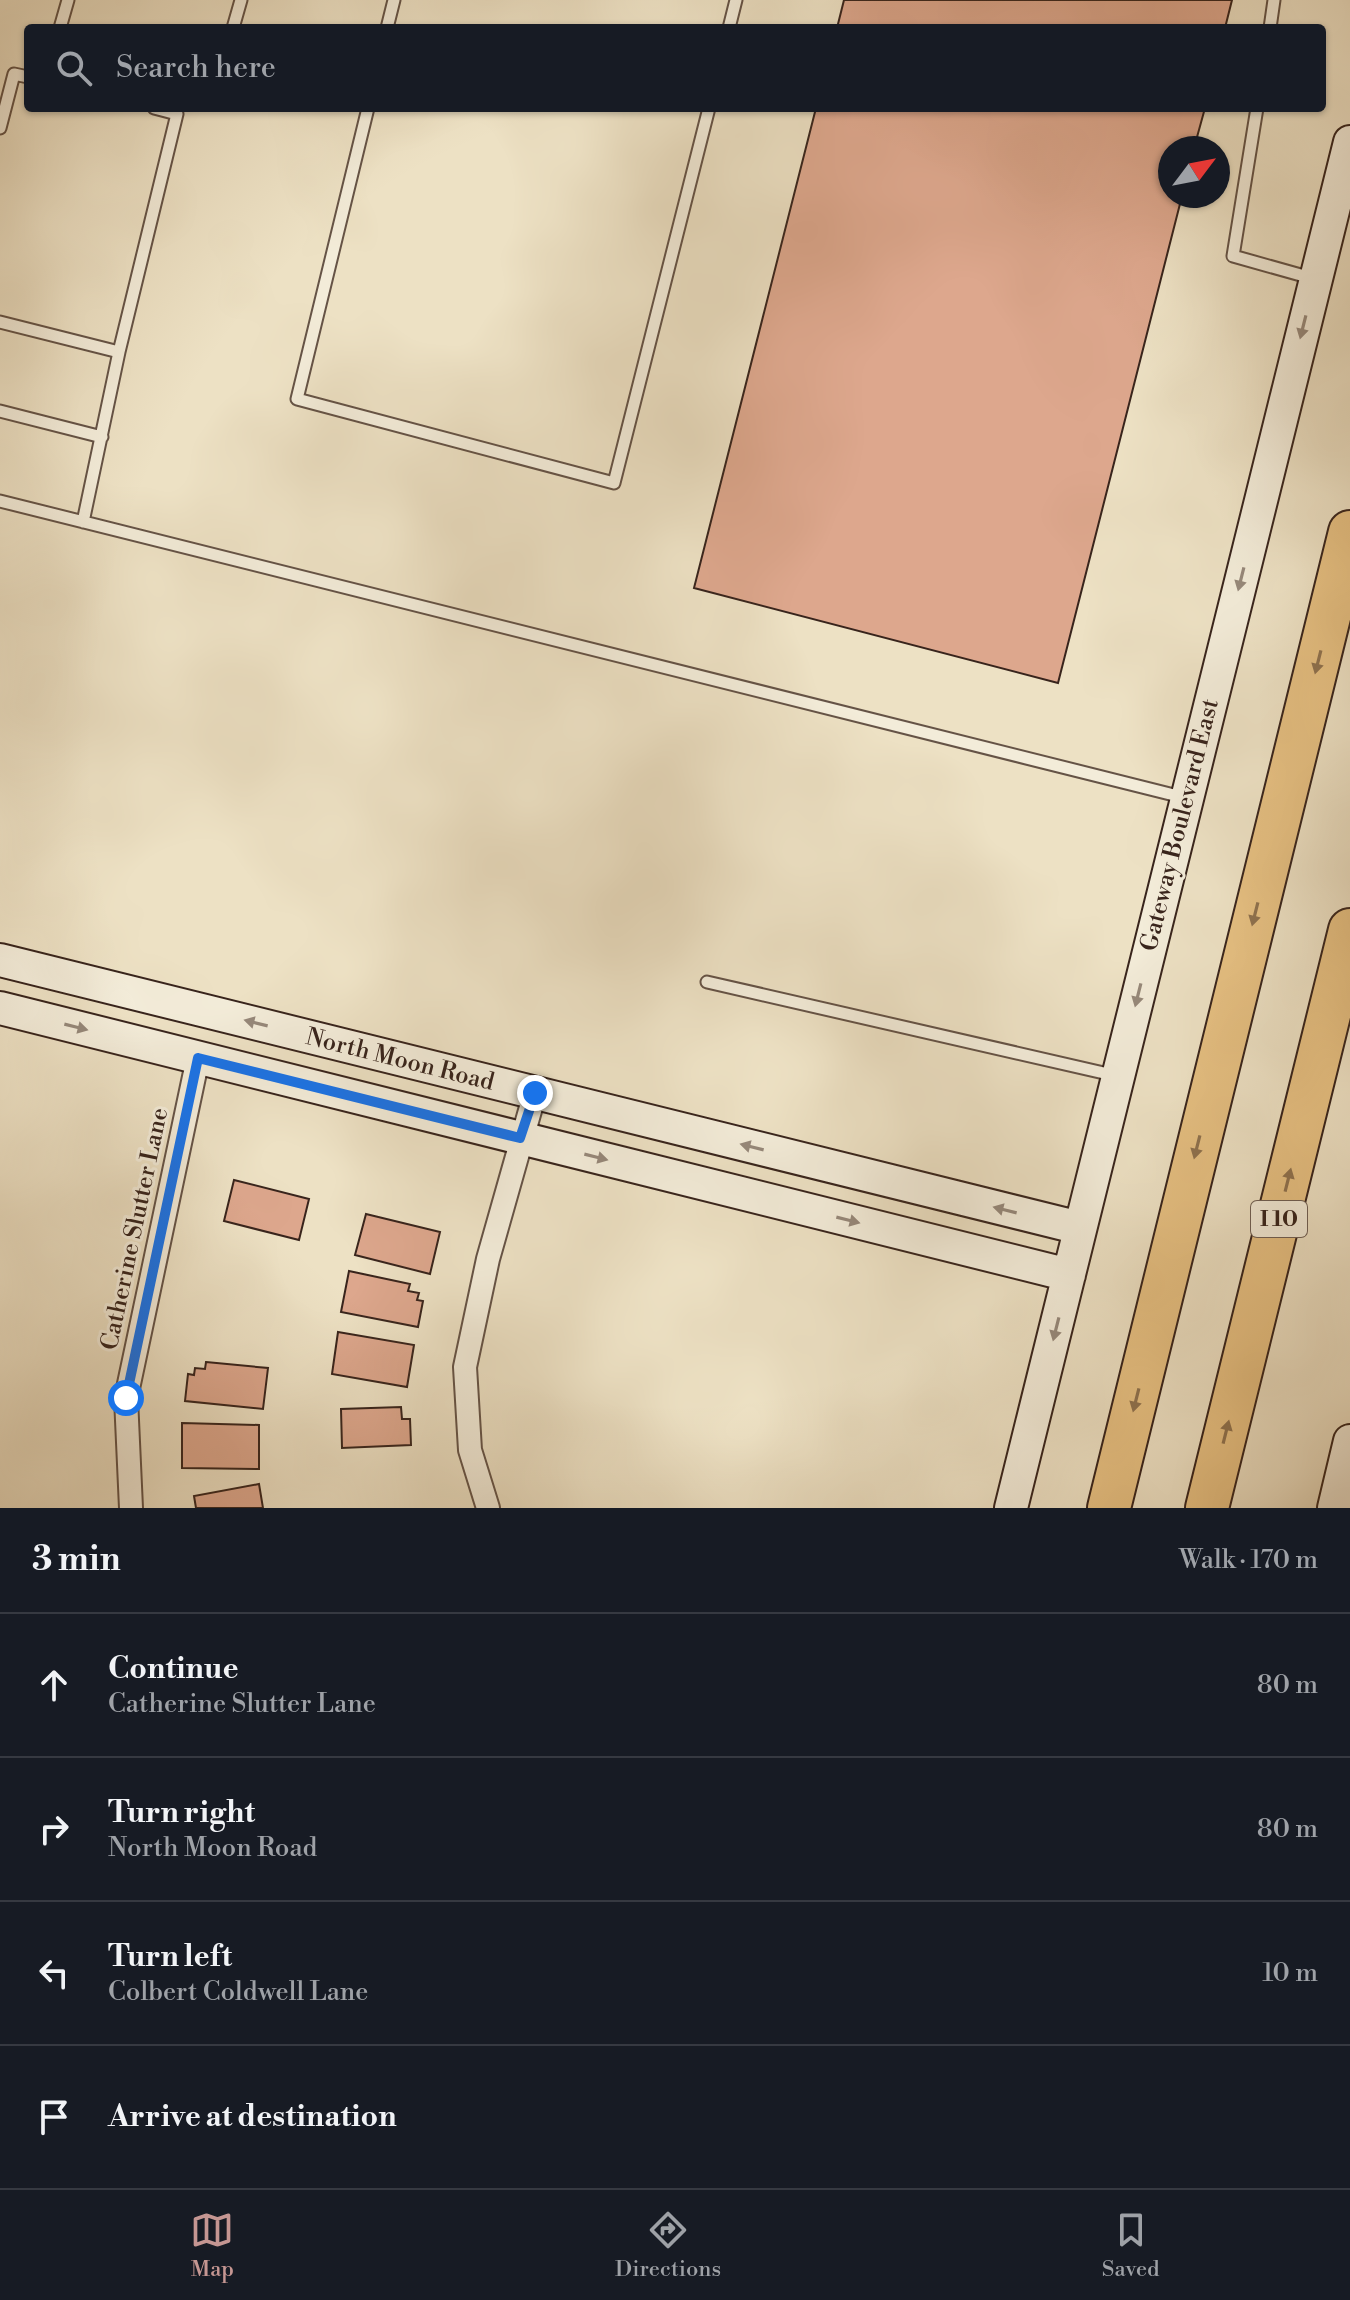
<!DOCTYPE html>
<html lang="en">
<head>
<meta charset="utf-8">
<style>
  body { margin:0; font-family:"Libre Bodoni",serif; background:#20242c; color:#f1f3f6 }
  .compass { position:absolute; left:1158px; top:136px; width:72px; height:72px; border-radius:50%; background:#171b24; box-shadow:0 2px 6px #0004; rotate:58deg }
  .stop { position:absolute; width:24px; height:24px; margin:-18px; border:6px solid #1a73e8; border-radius:50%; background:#fff }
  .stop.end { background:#1a73e8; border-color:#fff; box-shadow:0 2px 8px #0008 }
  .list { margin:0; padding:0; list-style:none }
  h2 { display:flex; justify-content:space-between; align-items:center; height:104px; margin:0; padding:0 32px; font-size:34px }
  h2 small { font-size:26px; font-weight:400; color:#9ea1a6 }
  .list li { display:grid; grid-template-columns:52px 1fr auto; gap:24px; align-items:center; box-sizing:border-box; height:144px; padding:0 32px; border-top:2px solid #363941 }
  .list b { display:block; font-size:30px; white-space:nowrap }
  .list p { margin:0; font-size:26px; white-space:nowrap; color:#9ea1a6 }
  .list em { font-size:26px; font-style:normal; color:#9ea1a6 }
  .icon { flex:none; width:44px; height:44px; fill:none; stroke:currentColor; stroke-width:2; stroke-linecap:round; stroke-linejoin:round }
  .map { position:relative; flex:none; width:1350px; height:1508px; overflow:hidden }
  .search { position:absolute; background:#171b24; box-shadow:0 2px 6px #0004; left:24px; right:24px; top:24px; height:88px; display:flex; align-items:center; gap:20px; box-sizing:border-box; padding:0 28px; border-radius:8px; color:#9ea1a6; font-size:30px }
  .sheet { height:680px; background:#171b24 }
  nav { display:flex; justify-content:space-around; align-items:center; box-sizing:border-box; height:112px; border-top:2px solid #363941; background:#171b24; font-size:22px; color:#9ea1a6 }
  nav a { display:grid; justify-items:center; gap:4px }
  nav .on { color:#c59692 }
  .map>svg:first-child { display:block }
</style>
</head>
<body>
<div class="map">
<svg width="1350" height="1508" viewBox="0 0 1350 1508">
  <rect width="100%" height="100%" fill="#ede1c4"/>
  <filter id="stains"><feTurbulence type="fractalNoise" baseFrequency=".0025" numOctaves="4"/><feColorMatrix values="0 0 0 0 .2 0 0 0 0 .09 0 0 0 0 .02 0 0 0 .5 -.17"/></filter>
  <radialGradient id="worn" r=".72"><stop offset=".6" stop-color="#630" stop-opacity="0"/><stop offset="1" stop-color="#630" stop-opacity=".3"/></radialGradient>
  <!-- building -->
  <path fill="#dda78d" stroke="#38241c" stroke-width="2" d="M844,0h388l-7,28h-388z
    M816,108h389l-11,40h-24v48h12l-124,487 -364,-95z
    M234,1180l75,19 -10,41 -75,-19z
    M366,1214l74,18 -10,42 -75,-19z
    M349,1271l61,13 -2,7 11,2 -2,7 6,1 -5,26 -77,-15z
    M338,1332l76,13 -7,42 -75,-13z
    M206,1362l62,6 -5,41 -78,-8 3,-27 6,1 1,-7 10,1z
    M401,1407l1,12h8l1,26 -69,3 -1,-39z
    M182,1423l77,2v44l-77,-1z
    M259,1484l4,24h-67l-2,-12z"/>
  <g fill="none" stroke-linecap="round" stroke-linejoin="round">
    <!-- lane casing -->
    <g stroke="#655346" stroke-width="15">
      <path id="lane" d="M60,28l8,-28
        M233,28l8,-28
        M387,28l7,-28
        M729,28l7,-28
        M1270,28l4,-28
        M368,108l-71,291 317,84 95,-375
        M1257,108l-24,148 82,23
        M0,128l14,-54 14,3
        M0,322l119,30
        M0,411l102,26
        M0,501l1186,297
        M83,522l36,-170 58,-238 -23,-6
        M707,982l410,94"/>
    </g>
    <!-- street casing -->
    <g stroke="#655346" stroke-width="26">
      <path id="street" d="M131,1508l-5,-110 72,-340
        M488,1508l-18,-58 -5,-83 23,-108 47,-166"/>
    </g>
    <!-- secondary casing -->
    <g stroke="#38241c" stroke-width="36">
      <path id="secondary" d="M0,960l1080,268
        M0,1008l1069,267
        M1011,1508l339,-1366
        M1334,1508l16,-67"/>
    </g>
    <!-- highway casing -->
    <g stroke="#38241c" stroke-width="46">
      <path id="highway" d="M1109,1508l241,-976
        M1207,1508l143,-578"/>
    </g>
    <!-- lane -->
    <use href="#lane" stroke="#f3ecd9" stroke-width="11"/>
    <!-- street -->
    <use href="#street" stroke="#f3ecd9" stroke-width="22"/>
    <!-- secondary -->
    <use href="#secondary" stroke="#f3ecd9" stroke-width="32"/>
    <!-- highway -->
    <use href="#highway" stroke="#e6c082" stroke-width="42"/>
  </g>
  <!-- one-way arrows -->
  <defs><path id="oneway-solid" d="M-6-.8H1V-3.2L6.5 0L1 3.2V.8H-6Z" transform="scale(2)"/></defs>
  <g fill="#96887a">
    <use href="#oneway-solid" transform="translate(1303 327) rotate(104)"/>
    <use href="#oneway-solid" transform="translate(1241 579) rotate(104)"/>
    <use href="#oneway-solid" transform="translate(1138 995) rotate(104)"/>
    <use href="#oneway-solid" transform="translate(256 1023) rotate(-166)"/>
    <use href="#oneway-solid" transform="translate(76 1027) rotate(14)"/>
    <use href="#oneway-solid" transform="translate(752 1147) rotate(-166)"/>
    <use href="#oneway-solid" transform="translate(596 1157) rotate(14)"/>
    <use href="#oneway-solid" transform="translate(1005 1210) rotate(-166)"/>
    <use href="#oneway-solid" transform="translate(848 1220) rotate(14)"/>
    <use href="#oneway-solid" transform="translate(1056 1329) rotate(104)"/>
  </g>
  <g fill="#8f724f">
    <use href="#oneway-solid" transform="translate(1318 662) rotate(104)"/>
    <use href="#oneway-solid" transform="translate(1255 914) rotate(104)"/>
    <use href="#oneway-solid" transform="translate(1197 1147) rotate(104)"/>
    <use href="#oneway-solid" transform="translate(1288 1180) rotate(-76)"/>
    <use href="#oneway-solid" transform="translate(1136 1400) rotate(104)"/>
    <use href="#oneway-solid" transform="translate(1226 1432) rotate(-76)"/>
  </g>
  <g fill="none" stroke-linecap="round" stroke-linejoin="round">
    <!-- route -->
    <path stroke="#1a73e8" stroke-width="10" d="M126,1398l72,-340 322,80 15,-45"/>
  </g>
  <g text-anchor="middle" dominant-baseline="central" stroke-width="6" stroke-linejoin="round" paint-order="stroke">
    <!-- shield labels -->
    <rect fill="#f3ecd9" stroke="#706055" stroke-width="2" x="1251" y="1201" width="56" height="36" rx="6"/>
    <g font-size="22" font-weight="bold" fill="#38241c">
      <text x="1279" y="1219">I 10</text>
    </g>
    <!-- street labels -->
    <g font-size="24" fill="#38241c" stroke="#f3ecd9">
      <text transform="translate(1180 825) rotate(-76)">Gateway Boulevard East</text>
      <text transform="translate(400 1060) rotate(14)">North Moon Road</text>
      <text transform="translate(135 1229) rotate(-78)">Catherine Slutter Lane</text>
    </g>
  </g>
  <rect width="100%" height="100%" filter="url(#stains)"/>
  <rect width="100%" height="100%" fill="url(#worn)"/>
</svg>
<svg class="compass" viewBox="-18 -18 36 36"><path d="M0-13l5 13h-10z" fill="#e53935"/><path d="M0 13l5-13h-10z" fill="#9ea1a6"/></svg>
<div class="stop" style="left:126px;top:1398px"></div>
<div class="stop end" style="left:535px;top:1093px"></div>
<div class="search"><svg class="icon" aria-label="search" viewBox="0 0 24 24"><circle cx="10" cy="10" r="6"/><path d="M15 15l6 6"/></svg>Search here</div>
</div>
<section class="sheet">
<h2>3 min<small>Walk · 170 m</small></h2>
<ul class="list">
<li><svg class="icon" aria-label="ahead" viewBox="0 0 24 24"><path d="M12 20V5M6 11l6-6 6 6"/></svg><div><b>Continue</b><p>Catherine Slutter Lane</p></div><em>80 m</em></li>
<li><svg class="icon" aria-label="right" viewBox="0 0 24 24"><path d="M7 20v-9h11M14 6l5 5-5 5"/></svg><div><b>Turn right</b><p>North Moon Road</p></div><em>80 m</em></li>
<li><svg class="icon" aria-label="left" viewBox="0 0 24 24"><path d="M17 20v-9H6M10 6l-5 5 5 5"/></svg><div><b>Turn left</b><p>Colbert Coldwell Lane</p></div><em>10 m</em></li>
<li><svg class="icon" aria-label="arrive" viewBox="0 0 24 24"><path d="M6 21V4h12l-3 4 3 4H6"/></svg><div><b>Arrive at destination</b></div></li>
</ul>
</section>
<nav>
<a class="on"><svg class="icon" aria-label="map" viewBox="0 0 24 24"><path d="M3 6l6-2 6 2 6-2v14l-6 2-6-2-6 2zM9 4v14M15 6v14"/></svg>Map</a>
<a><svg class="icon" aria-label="directions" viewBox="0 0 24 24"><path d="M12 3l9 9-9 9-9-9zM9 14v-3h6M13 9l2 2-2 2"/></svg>Directions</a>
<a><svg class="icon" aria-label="saved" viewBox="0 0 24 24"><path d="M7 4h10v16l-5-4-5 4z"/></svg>Saved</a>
</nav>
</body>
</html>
